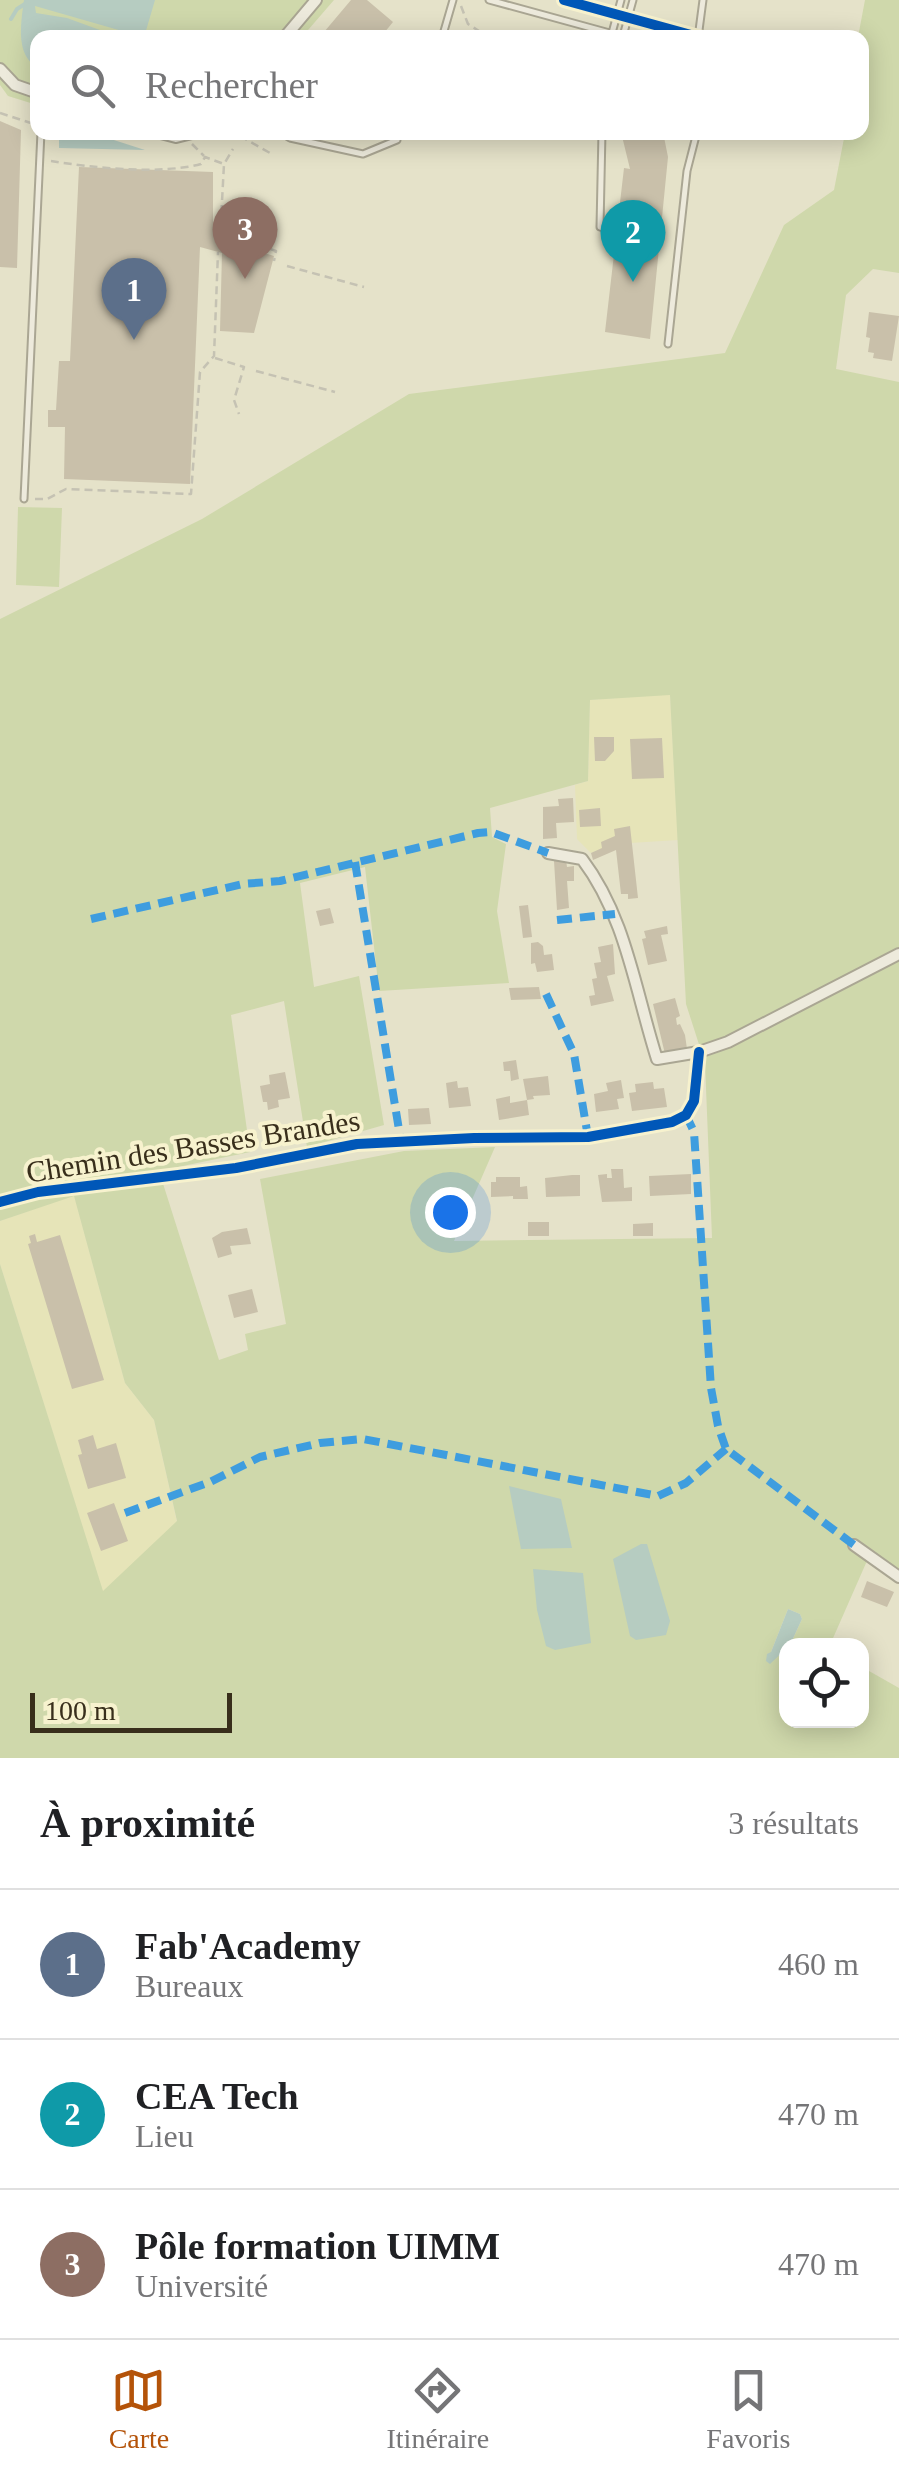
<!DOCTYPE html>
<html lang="fr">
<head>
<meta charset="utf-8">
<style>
  body { margin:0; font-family:"Times New Roman",serif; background:#f2f2f2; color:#202124 }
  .controls { position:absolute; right:30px; bottom:30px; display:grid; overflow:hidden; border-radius:20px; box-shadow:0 5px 25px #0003 }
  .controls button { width:90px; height:90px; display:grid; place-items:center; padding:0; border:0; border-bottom:2px solid #e0e0e0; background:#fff; color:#202124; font:50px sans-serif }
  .scale { position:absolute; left:30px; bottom:25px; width:202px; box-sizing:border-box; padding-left:10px; border:5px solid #382e1b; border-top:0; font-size:28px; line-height:35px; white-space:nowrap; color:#382e1b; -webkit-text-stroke:8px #f7f2ce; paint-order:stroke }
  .you { position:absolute; left:450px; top:1212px; width:35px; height:35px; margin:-25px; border:8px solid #fff; border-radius:50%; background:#1a73e8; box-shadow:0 0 0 15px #1a73e833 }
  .badge { display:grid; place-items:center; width:65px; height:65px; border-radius:50%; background:#b45309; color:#fff; font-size:32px; font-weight:700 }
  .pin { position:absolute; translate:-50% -82px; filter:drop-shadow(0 2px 5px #0008) }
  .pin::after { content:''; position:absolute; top:52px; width:35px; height:30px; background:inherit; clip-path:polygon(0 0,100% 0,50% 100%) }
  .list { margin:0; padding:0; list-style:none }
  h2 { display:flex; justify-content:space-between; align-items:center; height:130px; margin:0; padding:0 40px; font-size:42px }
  h2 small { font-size:32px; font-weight:400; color:#757577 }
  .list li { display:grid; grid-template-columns:65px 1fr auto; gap:30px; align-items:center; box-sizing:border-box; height:150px; padding:0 40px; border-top:2px solid #e0e0e0 }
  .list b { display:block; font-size:38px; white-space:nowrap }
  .list p { margin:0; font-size:32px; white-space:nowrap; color:#757577 }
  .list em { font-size:32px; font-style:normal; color:#757577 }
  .icon { flex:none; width:55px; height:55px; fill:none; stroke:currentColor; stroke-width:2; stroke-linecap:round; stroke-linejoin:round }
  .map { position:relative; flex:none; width:899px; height:1758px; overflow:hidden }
  .search { position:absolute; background:#fff; box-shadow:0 5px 25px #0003; left:30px; right:30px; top:30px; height:110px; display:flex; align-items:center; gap:25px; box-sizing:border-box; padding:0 35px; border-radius:20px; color:#757577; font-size:38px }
  .sheet { height:580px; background:#fff }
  nav { display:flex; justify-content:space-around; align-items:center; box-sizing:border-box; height:140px; border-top:2px solid #e0e0e0; background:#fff; font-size:28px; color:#757577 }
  nav a { display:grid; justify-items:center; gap:5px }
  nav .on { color:#b45309 }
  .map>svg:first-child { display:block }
</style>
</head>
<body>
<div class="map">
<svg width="899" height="1758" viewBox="0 0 899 1758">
  <rect width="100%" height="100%" fill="#e5e2c9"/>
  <!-- farmland -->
  <path fill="#e6e4b8" d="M670,694l8,146 -64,4 -23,9 -14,-14 -2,-54 13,-4 2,-81z
    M74,1195l51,188 29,37 23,102 -74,71 -103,-329v-43z"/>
  <!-- green -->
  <path fill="#cfd8ab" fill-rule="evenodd" d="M0,0h334l-32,37 -264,1 -1,67 -29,-9 -8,-11z
    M865,0h34v273l-26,-4 -27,26 -10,74 63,13v1188l-29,-16 -40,91h-40l12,-26 -2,-5 -12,-5 -17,43 10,5 5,-7v70h76v-53l37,21v70h-899v-494l103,327 74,-70 -23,-101 -29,-37 -51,-187 -74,25v-602l202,-100 207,-125 316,-41 59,-128 50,-35 11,-57 17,-1v-94l-4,-1zM670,695l16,309 19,59 7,175 -258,3 41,-94 -91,4 -144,28 26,145 -41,10 3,16 -29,10 -60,-189 91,-19 -19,-137 53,-14 23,146 77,-22 -25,-149 -45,11 -14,-104 65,-16 14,124 130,-8 -12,-72 9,-67 -14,-7 -2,-29 98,-27 2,-81z
    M18,507l44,1 -3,79 -43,-2z"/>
  <!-- water -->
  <path fill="#b6ccc1" d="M24,0h131l-10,34 -9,1 -101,-29 1,7 31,5 52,19 -81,1 -1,29c-22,-12 -16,-45 -13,-67z
    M91,132l1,1 53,17 -86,-2v-15z
    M509,1486l52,13 11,49 -51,1z
    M641,1544h6l23,77 -4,14 -30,5 -6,-4 -17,-77z
    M533,1569l50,4 8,70 -36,7 -9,-4 -9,-36z
    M788,1609l12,5 2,5 -12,26 -20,19 -4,-3 1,-7 4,-2z"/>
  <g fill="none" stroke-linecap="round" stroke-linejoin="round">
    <!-- stream -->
    <path stroke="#b6ccc1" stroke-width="4" d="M11,19l6,-10 14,-9"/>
  </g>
  <!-- building -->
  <path fill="#c9c0aa" d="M351,0h16l26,22 -13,16h-61z
    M0,121l21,9 -4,138 -17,-1z
    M621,132h42l5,25 -18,182 -45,-7 19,-164 6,1z
    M79,167l134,5v61l10,7 51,16 -20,77 -34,-2 2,-78 -22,-6 -10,237 -126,-5 1,-52h-17v-17h8l3,-49h11z
    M869,312l30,4 -7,45 -19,-3 1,-5 -6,-1 2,-14 -4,-1z
    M594,737h20v14l-9,10h-10z
    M662,738l2,40 -32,1 -2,-40z
    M573,798l1,24 -18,1 1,15 -14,1v-32l16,-1 -1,-7z
    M600,808l1,18 -21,1 -1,-17z
    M630,826l8,72 -10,1v-5h-7l-5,-44 -23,10 -2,-7 11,-5 -1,-6 14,-6 -1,-7z
    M566,860l1,7 7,-1v15h-7l2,27 -12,2 -3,-49z
    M528,905l4,32 -9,1 -4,-32z
    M330,908l4,15 -14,3 -4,-15z
    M667,926l1,8 -7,1 6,26 -19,4 -6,-26 4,-1 -2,-7z
    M538,942l5,4 1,9 8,-1 2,16 -17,2 -2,-9 -4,1v-21z
    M613,944l2,30 -8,2 7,25 -23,5 -2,-10 6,-1 -3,-16 5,-1 -3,-15 7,-1 -3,-15z
    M539,987l2,12 -30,1 -2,-12z
    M675,998l5,18 -4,2 1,7 3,-1 5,11 2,14 -22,5 -12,-50z
    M516,1060l3,19 -8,2 -1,-10h-6l-1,-9z
    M285,1072l5,26 -12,2 1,7 -11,3 -1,-8h-4l-3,-16 10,-2 -1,-9z
    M548,1076l2,19 -17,1 1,3 -7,1 -4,-21z
    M621,1080l3,18 -7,1 2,10 -23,3 -2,-18 14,-3 -2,-8z
    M457,1081l1,7 10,-1 3,19 -22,2 -3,-25z
    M653,1082l1,7 10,-1 3,19 -35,4 -3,-18 7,-1 -1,-8z
    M510,1096v7l17,-3 2,15 -30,5 -3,-21z
    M429,1108l2,16 -22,1 -1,-16z
    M611,1169h12l1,19 8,-1v14l-30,1 -4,-27 9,-1v4h5z
    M691,1174v20l-41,2 -1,-20z
    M572,1175h8v21l-34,1 -1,-19z
    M496,1177h24v10l7,-1 1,13h-15v-3l-22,1v-15h5z
    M528,1222h21v14h-21z
    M653,1223v13h-20v-12z
    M247,1228l4,16 -21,2 2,8 -14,4 -6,-20 10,-6z
    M35,1234l2,8 23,-7 44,145 -32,9 -44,-145 3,-1 -2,-7z
    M252,1289l6,23 -24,6 -6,-23z
    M93,1435l4,14 19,-6 10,35 -38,11 -10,-34 4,-1 -4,-14z
    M114,1503l14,38 -27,10 -14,-38z
    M867,1581l27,11 -7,15 -26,-10z"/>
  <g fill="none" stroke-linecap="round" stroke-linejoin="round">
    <!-- lane casing -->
    <g stroke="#aaa693" stroke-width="9">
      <path id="lane" d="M489,0l139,38
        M612,33l9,-33
        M623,36l10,-36
        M442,38l11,-38
        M698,38l5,-38
        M280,132l10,6 73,16 34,-14
        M602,132l-2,95 17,5
        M668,344l19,-173 10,-39
        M24,499l17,-367"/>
    </g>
    <!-- street casing -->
    <g stroke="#aaa693" stroke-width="14">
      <path id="street" d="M284,38l32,-38
        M0,69l15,16 23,8
        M157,132l19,5 20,-5
        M548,853l34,6c44,58 53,131 75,200l42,-7 29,-10 171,-88
        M0,1202l38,-10 198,-24 121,-24 117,-6 114,-1 84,-15 14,-7 8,-14 5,-49
        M854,1545l45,32"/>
    </g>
    <!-- path -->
    <path stroke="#c5c2b3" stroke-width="2.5" stroke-dasharray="8 5" stroke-linecap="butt" d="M461,6l7,18 11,7
      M0,113l37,12
      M240,136l30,17 2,-3
      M192,144l12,12
      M51,161c43,7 108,14 150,3l4,-7 19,7
      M221,233l55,18 -2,10
      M232,233l5,-12
      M220,239l4,-75 9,-15
      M287,266l77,21
      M215,358l29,9 -10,33 5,14
      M256,371l79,21
      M35,499h12l19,-10 125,5 9,-122 14,-16 4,-104"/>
    <!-- lane -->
    <use href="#lane" stroke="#edeadc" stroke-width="5"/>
    <!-- street -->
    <use href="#street" stroke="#edeadc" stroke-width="10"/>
    <!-- quiet -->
    <path stroke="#3e9ddf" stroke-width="8" stroke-dasharray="15 8" stroke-linecap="butt" d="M355,862l46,280
      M91,919l152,-35 37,-3 198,-48 13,-1 57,21
      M557,920l58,-6
      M546,994l28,60 14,83
      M686,1115l8,17 17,256 7,38 8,23 128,96
      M125,1513l85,-31 50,-25 60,-14 43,-4 295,57 28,-13 40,-34"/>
    <!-- cycleway casing -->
    <g stroke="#f7f2ce" stroke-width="16">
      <path id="cycleway" d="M564,0l138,38
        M0,1202l38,-10 198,-24 121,-24 117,-6 114,-1 84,-15 14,-7 8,-14 5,-49"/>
    </g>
    <!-- cycleway -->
    <use href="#cycleway" stroke="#0057b8" stroke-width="10"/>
  </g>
  <g text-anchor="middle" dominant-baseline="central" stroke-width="8" stroke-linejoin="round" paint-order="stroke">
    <!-- street labels -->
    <g font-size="30" fill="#382e1b" stroke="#f7f2ce">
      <text transform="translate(193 1146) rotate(-9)">Chemin des Basses Brandes</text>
    </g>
  </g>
</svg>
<div class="controls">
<button><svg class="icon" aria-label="locate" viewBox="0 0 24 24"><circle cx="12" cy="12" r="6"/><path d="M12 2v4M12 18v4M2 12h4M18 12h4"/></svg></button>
</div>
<div class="scale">100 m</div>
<div class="you"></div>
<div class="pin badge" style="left:134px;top:340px;background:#5c6f8a">1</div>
<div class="pin badge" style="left:633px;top:282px;background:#0f9aa8">2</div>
<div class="pin badge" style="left:245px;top:279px;background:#8d6e63">3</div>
<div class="search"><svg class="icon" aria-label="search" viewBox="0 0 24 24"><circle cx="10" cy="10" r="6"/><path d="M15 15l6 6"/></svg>Rechercher</div>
</div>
<section class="sheet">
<h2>À proximité<small>3 résultats</small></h2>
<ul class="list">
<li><span class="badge" style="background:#5c6f8a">1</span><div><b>Fab'Academy</b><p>Bureaux</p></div><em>460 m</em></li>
<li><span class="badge" style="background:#0f9aa8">2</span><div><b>CEA Tech</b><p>Lieu</p></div><em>470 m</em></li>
<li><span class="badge" style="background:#8d6e63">3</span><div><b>Pôle formation UIMM</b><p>Université</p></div><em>470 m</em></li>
</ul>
</section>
<nav>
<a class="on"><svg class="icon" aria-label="map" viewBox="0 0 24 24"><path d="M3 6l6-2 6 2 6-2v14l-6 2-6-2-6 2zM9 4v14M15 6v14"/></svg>Carte</a>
<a><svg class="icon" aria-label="directions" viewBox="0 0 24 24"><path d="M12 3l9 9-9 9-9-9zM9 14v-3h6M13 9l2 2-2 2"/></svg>Itinéraire</a>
<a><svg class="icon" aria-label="saved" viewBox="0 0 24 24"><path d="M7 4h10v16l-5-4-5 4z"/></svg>Favoris</a>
</nav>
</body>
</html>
